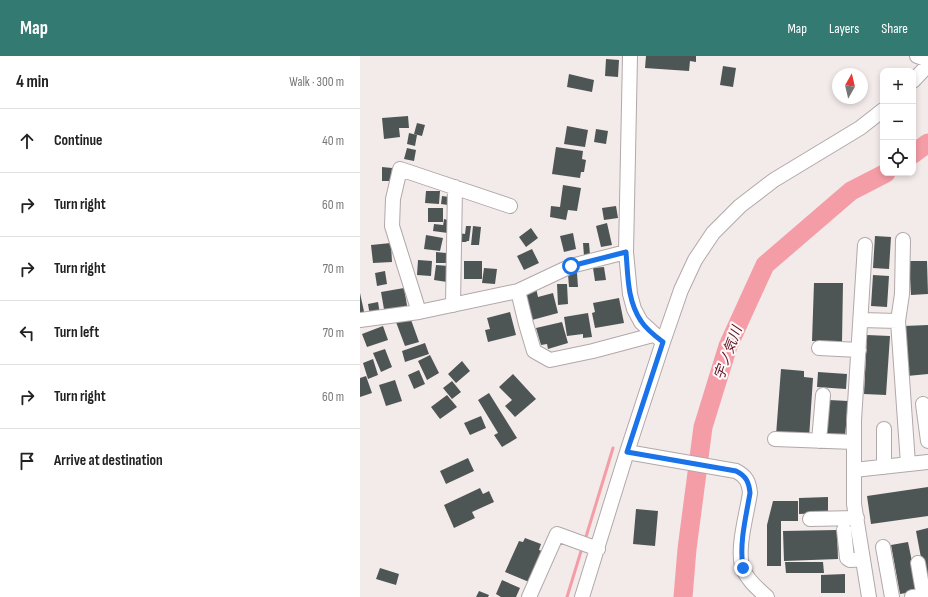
<!DOCTYPE html>
<html lang="en">
<head>
<meta charset="utf-8">
<style>
  body { margin:0; font-family:"Sofia Sans Condensed","Noto Sans JP",sans-serif; background:#f2f2f2; color:#222 }
  .controls { position:absolute; right:12px; top:12px; display:grid; overflow:hidden; border-radius:8px; box-shadow:0 2px 6px #0003 }
  .controls button { width:36px; height:36px; display:grid; place-items:center; padding:0; border:0; border-bottom:1px solid #e0e0e0; background:#fff; color:#222; font:20px sans-serif }
  .compass { position:absolute; left:472px; top:12px; width:36px; height:36px; border-radius:50%; background:#fff; box-shadow:0 2px 6px #0003; rotate:8deg }
  .stop { position:absolute; width:12px; height:12px; margin:-9px; border:3px solid #1a73e8; border-radius:50%; background:#fff }
  .stop.end { background:#1a73e8; border-color:#fff; box-shadow:0 1px 4px #0008 }
  .list { margin:0; padding:0; list-style:none }
  h2 { display:flex; justify-content:space-between; align-items:center; height:52px; margin:0; padding:0 16px; font-size:17px }
  h2 small { font-size:13px; font-weight:400; color:#767676 }
  .list li { display:grid; grid-template-columns:26px 1fr auto; gap:12px; align-items:center; box-sizing:border-box; height:64px; padding:0 16px; border-top:1px solid #e0e0e0 }
  .list b { display:block; font-size:15px; white-space:nowrap }
  .list em { font-size:13px; font-style:normal; color:#767676 }
  .icon { flex:none; width:22px; height:22px; fill:none; stroke:currentColor; stroke-width:2; stroke-linecap:round; stroke-linejoin:round }
  .map { position:relative; flex:none; width:568px; height:541px; overflow:hidden }
  header { display:flex; align-items:center; gap:24px; box-sizing:border-box; height:56px; padding:0 20px; background:#337a72; color:#fff }
  header strong { font-size:19px }
  nav { display:flex; gap:22px; margin-inline-start:auto; font-size:14px }
  main { display:flex }
  aside { flex:1; background:#fff }
  .map>svg:first-child { display:block }
</style>
</head>
<body>
<header>
<strong>Map</strong>
<nav><a>Map</a><a>Layers</a><a>Share</a></nav>
</header>
<main>
<aside>
<h2>4 min<small>Walk · 300 m</small></h2>
<ul class="list">
<li><svg class="icon" aria-label="ahead" viewBox="0 0 24 24"><path d="M12 20V5M6 11l6-6 6 6"/></svg><div><b>Continue</b></div><em>40 m</em></li>
<li><svg class="icon" aria-label="right" viewBox="0 0 24 24"><path d="M7 20v-9h11M14 6l5 5-5 5"/></svg><div><b>Turn right</b></div><em>60 m</em></li>
<li><svg class="icon" aria-label="right" viewBox="0 0 24 24"><path d="M7 20v-9h11M14 6l5 5-5 5"/></svg><div><b>Turn right</b></div><em>70 m</em></li>
<li><svg class="icon" aria-label="left" viewBox="0 0 24 24"><path d="M17 20v-9H6M10 6l-5 5 5 5"/></svg><div><b>Turn left</b></div><em>70 m</em></li>
<li><svg class="icon" aria-label="right" viewBox="0 0 24 24"><path d="M7 20v-9h11M14 6l5 5-5 5"/></svg><div><b>Turn right</b></div><em>60 m</em></li>
<li><svg class="icon" aria-label="arrive" viewBox="0 0 24 24"><path d="M6 21V4h12l-3 4 3 4H6"/></svg><div><b>Arrive at destination</b></div></li>
</ul>
</aside>
<div class="map">
<svg width="568" height="541" viewBox="0 0 568 541">
  <rect width="100%" height="100%" fill="#f3eaea"/>
  <g fill="none" stroke-linecap="round" stroke-linejoin="round">
    <!-- stream -->
    <path stroke="#f59da6" stroke-width="3" d="M225,484l28,-92
      M207,541l15,-49"/>
    <!-- river -->
    <path stroke="#f59da6" stroke-width="19" d="M553,98l15,-11
      M323,541l4,-48 16,-122 25,-81 37,-81 86,-74 35,-18"/>
  </g>
  <!-- building -->
  <path fill="#4e5655" d="M286,0h50v6l-6,-1 -1,10 -44,-3z
    M246,3l13,1 -1,17 -13,-1z
    M363,10l13,2 -3,19 -13,-2z
    M209,18l25,6 -2,12 -25,-5z
    M48,60l1,12h-10l1,9 -16,2 -2,-21z
    M57,67l8,2 -3,11 -8,-2z
    M207,70l21,4 -3,17 -21,-3z
    M236,73l12,2 -2,13 -12,-2z
    M49,77l8,2 -2,11 -8,-2z
    M196,91l27,4 -1,8 4,1 -2,12h-3l-1,6 -28,-4z
    M47,92l9,2 -2,11 -10,-2z
    M22,111l10,1 -1,13h-9z
    M203,129l18,3 -4,23 -9,-1 -2,10 -16,-3 1,-11 9,1z
    M66,135h14l-1,13 -14,-1z
    M82,140l7,1 -1,8 -7,-1z
    M256,150l2,12 -14,2 -2,-12z
    M68,152h15v14h-15z
    M84,163l4,1v13l-15,-2 1,-7 9,1v1z
    M247,167l5,22 -11,2 -5,-21z
    M106,170h5l-2,15h-2l-1,1h-9l1,-9 7,1z
    M113,170l8,1 -2,18h-8z
    M171,172l7,10 -12,9 -7,-10z
    M213,177l3,16 -12,3 -4,-16z
    M66,179l17,3 -3,13 -16,-2z
    M515,180l16,1 -2,32 -16,-1z
    M31,187l1,19 -19,1 -2,-18z
    M223,187h6l1,12 -6,1z
    M172,193l7,14 -15,7 -7,-14z
    M76,196l10,1v10h-10z
    M58,204l14,1 -1,15 -14,-1z
    M104,205h18v18h-18z
    M549,205h18l1,33 -17,1z
    M76,209l13,1 -2,16 -13,-2z
    M244,211l2,13 -11,1 -2,-13z
    M124,212l13,1 -2,15 -13,-1z
    M25,215l2,13 -10,2 -2,-13z
    M217,217l1,14h-9l-1,-13z
    M513,219l16,1 -2,31 -16,-1z
    M454,227h29l-1,59 -30,-1z
    M197,228h10l1,20 -10,1z
    M44,232l4,23 -23,4 -4,-23z
    M176,232l2,9 15,-4 5,20 -26,7 -10,-28z
    M0,237l5,23 -5,1z
    M259,242l5,25 -29,5 -3,-15 3,-1 -2,-9z
    M18,246l2,12 -10,2 -2,-12z
    M150,256l6,23 -28,7 -3,-12 5,-1 -3,-11z
    M228,257l4,24 -9,1v-4l-16,2 -3,-19z
    M50,261l9,25 -14,4 -9,-24z
    M202,266l6,21 -20,6 -1,-5 -6,1 -5,-17z
    M568,269v49l-21,2 -3,-50z
    M23,270l5,14 -21,7 -5,-13z
    M507,279l23,1 -4,59 -22,-1z
    M65,287l4,11 -24,8 -3,-11z
    M25,293l7,18 -11,5 -8,-19z
    M70,299l9,18 -12,7 -9,-19z
    M13,303l5,16 -10,4 -5,-16z
    M102,305l8,10 -14,12 -8,-9z
    M421,313l23,2v6l9,1 -4,60 -33,-3z
    M59,314l6,14 -11,5 -6,-14z
    M458,316l29,2 -1,15 -29,-2z
    M153,318l23,25 -21,18 -10,-11 7,-6 -13,-13z
    M6,320l6,17 -12,4v-19z
    M35,324l7,21 -16,5 -7,-21z
    M92,325l9,11 -9,7 -9,-11z
    M129,337l28,45 -15,9 -8,-12 4,-2 -20,-33z
    M87,339l10,12 -17,12 -9,-12z
    M469,344l19,1 -3,36 -19,-1z
    M121,360l5,12 -16,7 -6,-12z
    M108,402l6,13 -28,13 -6,-13z
    M568,431v29l-57,8 -4,-28z
    M120,432l3,6 6,-3 5,11 -22,10 3,6 -21,10 -10,-23z
    M468,441v16l-29,1v-16z
    M413,445h25v20h-17v45h-14v-41z
    M276,453l22,2 -3,35 -22,-2z
    M568,472v62h-1l-11,-59z
    M477,474l1,29 -54,2 -1,-30z
    M165,482l16,6 -2,6 3,1 -13,31 -24,-10 14,-31 4,1z
    M548,486l10,49 -18,3 -9,-49z
    M425,506h38l1,11h-38z
    M20,512l19,6 -3,11 -20,-6z
    M485,518v19h-24v-18z
    M142,524l18,8 -4,9h-15l-5,-3z
    M119,535l10,4 -1,2h-12z"/>
  <g fill="none" stroke-linecap="round" stroke-linejoin="round">
    <!-- minor casing -->
    <g stroke="#b1a8a9" stroke-width="16">
      <path id="minor" d="M270,0l-4,196 4,42 4,15 7,13 22,20
        M557,0l11,4
        M553,25l15,-16
        M505,189l-11,175v84l15,93
        M158,235l8,33 8,27 16,9 43,-9 60,-16
        M93,249l2,-118
        M59,256l-27,-86 1,-27 7,-30 110,37
        M0,264l59,-8 99,-21 53,-25 55,-14
        M501,264l37,1 10,143
        M538,265l4,-27 1,-54
        M459,292l40,2
        M563,348l5,37
        M524,373v38
        M415,383l79,3
        M459,385l4,-46
        M267,396l109,19c10,5 13,11 14,22 -3,20 -13,54 -8,73 4,13 16,23 25,31
        M494,414l74,-8
        M450,463l47,-1
        M484,474l3,28 3,2 13,-1
        M523,491l9,50
        M169,541l28,-63 41,15
        M222,541l45,-145 36,-110 18,-52 14,-30 18,-27 27,-27 34,-26 86,-52 23,-18
        M552,541l10,-2 1,-3 -5,-29"/>
    </g>
    <!-- minor -->
    <use href="#minor" stroke="#fff" stroke-width="14"/>
  </g>
  <g fill="none" stroke-linecap="round" stroke-linejoin="round">
    <!-- route -->
    <path stroke="#1a73e8" stroke-width="5" d="M211,210l55,-14c2,23 1,48 15,69 5,8 14,15 22,21l-36,110 109,19c10,5 13,11 14,22 -4,24 -11,50 -7,75"/>
  </g>
  <g text-anchor="middle" dominant-baseline="central" stroke-width="4" stroke-linejoin="round" paint-order="stroke">
    <!-- water labels -->
    <g font-size="14" font-style="italic" fill="#5b0e21" stroke="#fff8f8">
      <text transform="translate(368 297) rotate(-70)">宇ノ気川</text>
    </g>
  </g>
</svg>
<div class="controls">
<button>+</button>
<button>−</button>
<button><svg class="icon" aria-label="locate" viewBox="0 0 24 24"><circle cx="12" cy="12" r="6"/><path d="M12 2v4M12 18v4M2 12h4M18 12h4"/></svg></button>
</div>
<svg class="compass" viewBox="-18 -18 36 36"><path d="M0-13l5 13h-10z" fill="#e53935"/><path d="M0 13l5-13h-10z" fill="#767676"/></svg>
<div class="stop" style="left:211px;top:210px"></div>
<div class="stop end" style="left:383px;top:512px"></div>
</div>
</main>
</body>
</html>
